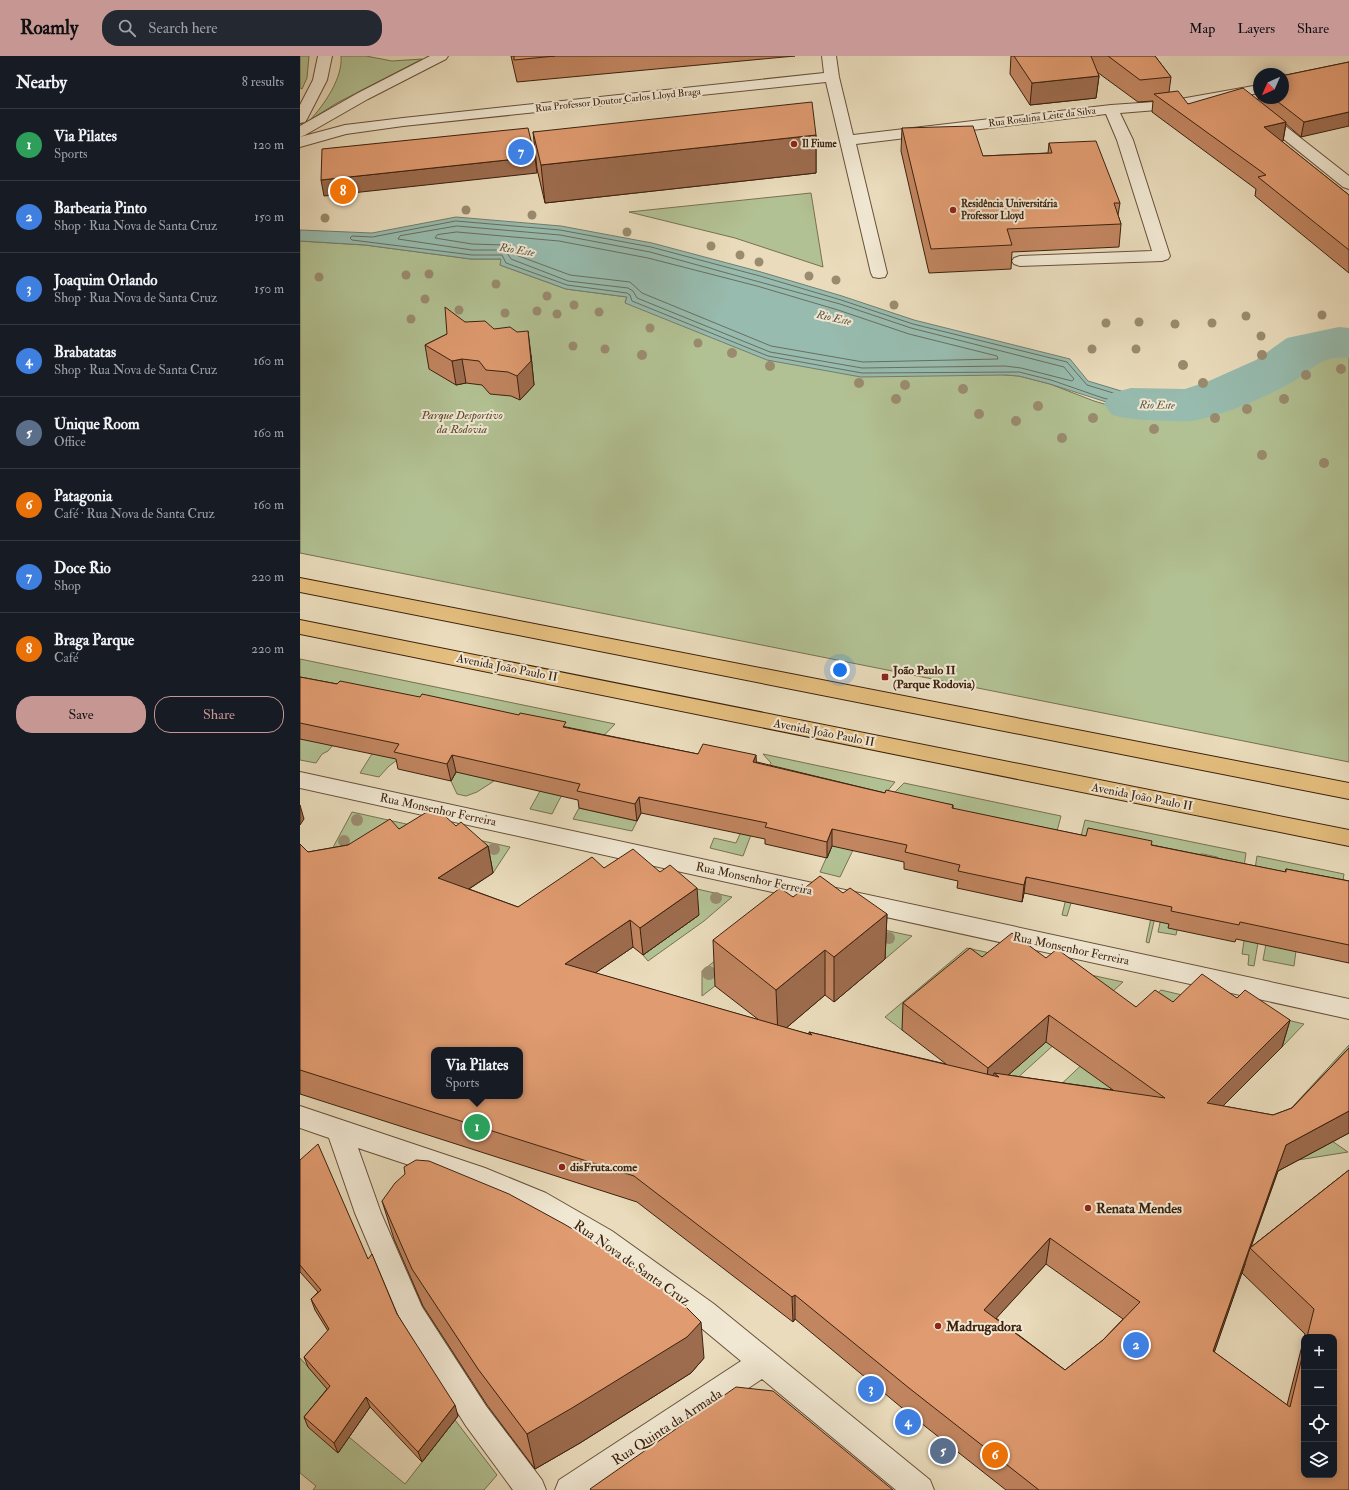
<!DOCTYPE html>
<html lang="en">
<head>
<meta charset="utf-8">
<style>
  body { margin:0; font-family:"IM FELL Double Pica",serif; background:#242831; color:#f1f3f6 }
  .controls { position:absolute; right:12px; bottom:12px; display:grid; overflow:hidden; border-radius:8px; box-shadow:0 2px 10px #0003 }
  .controls button { width:36px; height:36px; display:grid; place-items:center; padding:0; border:0; border-bottom:1px solid #363941; background:#171b24; color:#f1f3f6; font:20px sans-serif }
  .compass { position:absolute; left:953px; top:12px; width:36px; height:36px; border-radius:50%; background:#171b24; box-shadow:0 2px 10px #0003; rotate:225deg }
  .you { position:absolute; left:540px; top:614px; width:14px; height:14px; margin:-10px; border:3px solid #fff; border-radius:50%; background:#1a73e8; box-shadow:0 0 0 6px #1a73e833 }
  .badge { display:grid; place-items:center; width:26px; height:26px; border-radius:50%; background:#c59692; color:#fff; font-size:13px; font-weight:700 }
  .pin { position:absolute; translate:-50% -50%; border:2px solid #fff; box-shadow:0 1px 4px #0006 }
  .popup { position:absolute; left:131px; top:991px; width:92px; height:52px; box-sizing:border-box; display:grid; place-content:center; border-radius:8px; background:#171b24; filter:drop-shadow(0 1px 3px #0005); font-size:13px; white-space:nowrap; color:#9ea1a6 }
  .popup b { font-size:15px; color:#f1f3f6 }
  .popup::after { content:''; position:absolute; left:50%; top:100%; margin-left:-8px; border:8px solid transparent; border-top-color:#171b24 }
  .list { margin:0; padding:0; list-style:none }
  h2 { display:flex; justify-content:space-between; align-items:center; height:52px; margin:0; padding:0 16px; font-size:17px }
  h2 small { font-size:13px; font-weight:400; color:#9ea1a6 }
  .list li { display:grid; grid-template-columns:26px 1fr auto; gap:12px; align-items:center; box-sizing:border-box; height:72px; padding:0 16px; border-top:1px solid #363941 }
  .list b { display:block; font-size:15px; white-space:nowrap }
  .list p { margin:0; font-size:13px; white-space:nowrap; color:#9ea1a6 }
  .list em { font-size:13px; font-style:normal; color:#9ea1a6 }
  .actions { display:flex; gap:8px; padding:12px 16px }
  .actions a { flex:1; padding:9px 0; border:1px solid #c59692; border-radius:16px; text-align:center; font-size:14px; color:#c59692 }
  .actions .main { background:#c59692; color:#111 }
  .icon { flex:none; width:22px; height:22px; fill:none; stroke:currentColor; stroke-width:2; stroke-linecap:round; stroke-linejoin:round }
  .map { position:relative; flex:none; width:1049px; height:1434px; overflow:hidden }
  header { display:flex; align-items:center; gap:24px; box-sizing:border-box; height:56px; padding:0 20px; background:#c59692; color:#111 }
  header strong { font-size:19px }
  nav { display:flex; gap:22px; margin-inline-start:auto; font-size:14px }
  .search { width:280px; height:36px; background:#242831; display:flex; align-items:center; gap:10px; box-sizing:border-box; padding:0 14px; border-radius:16px; color:#9ea1a6; font-size:15px }
  main { display:flex }
  aside { flex:1; background:#171b24 }
  .map>svg:first-child { display:block }
</style>
</head>
<body>
<header>
<strong>Roamly</strong>
<div class="search"><svg class="icon" aria-label="search" viewBox="0 0 24 24"><circle cx="10" cy="10" r="6"/><path d="M15 15l6 6"/></svg>Search here</div>
<nav><a>Map</a><a>Layers</a><a>Share</a></nav>
</header>
<main>
<aside>
<h2>Nearby<small>8 results</small></h2>
<ul class="list">
<li><span class="badge" style="background:#2e9e5b">1</span><div><b>Via Pilates</b><p>Sports</p></div><em>120 m</em></li>
<li><span class="badge" style="background:#3f7fe0">2</span><div><b>Barbearia Pinto</b><p>Shop · Rua Nova de Santa Cruz</p></div><em>150 m</em></li>
<li><span class="badge" style="background:#3f7fe0">3</span><div><b>Joaquim Orlando</b><p>Shop · Rua Nova de Santa Cruz</p></div><em>150 m</em></li>
<li><span class="badge" style="background:#3f7fe0">4</span><div><b>Brabatatas</b><p>Shop · Rua Nova de Santa Cruz</p></div><em>160 m</em></li>
<li><span class="badge" style="background:#5c6f8a">5</span><div><b>Unique Room</b><p>Office</p></div><em>160 m</em></li>
<li><span class="badge" style="background:#e8710a">6</span><div><b>Patagonia</b><p>Café · Rua Nova de Santa Cruz</p></div><em>160 m</em></li>
<li><span class="badge" style="background:#3f7fe0">7</span><div><b>Doce Rio</b><p>Shop</p></div><em>220 m</em></li>
<li><span class="badge" style="background:#e8710a">8</span><div><b>Braga Parque</b><p>Café</p></div><em>220 m</em></li>
</ul>
<div class="actions"><a class="main">Save</a><a>Share</a></div>
</aside>
<div class="map">
<svg width="1049" height="1434" viewBox="0 0 1049 1434">
  <rect width="100%" height="100%" fill="#e9dbbb"/>
  <filter id="stains"><feTurbulence type="fractalNoise" baseFrequency=".005" numOctaves="4"/><feColorMatrix values="0 0 0 0 .2 0 0 0 0 .09 0 0 0 0 .02 0 0 0 .5 -.17"/></filter>
  <radialGradient id="worn" r=".72"><stop offset=".6" stop-color="#630" stop-opacity="0"/><stop offset="1" stop-color="#630" stop-opacity=".3"/></radialGradient>
  <!-- green -->
  <path fill="#b2c193" stroke="#787150" d="M0,0h9l-2,22 -5,11 -2,-1z
    M41,0h25l26,5 30,-2 -85,44 -27,17c14,-15 33,-42 31,-64z
    M511,137l12,74 -88,-29 -106,-26z
    M0,185l65,4 106,14h31l-2,6 66,24 61,8 -2,5 380,73 14,1 31,8 44,17 51,15 27,1 42,-11 101,-52 34,-6v414l-1049,-209z
    M0,603l315,65c-26,26 -47,57 -63,90l-22,-5 10,-18 -17,-61 -29,51 -17,11 -11,4 -9,-2 -6,-13 33,-57 -76,28 -19,14 -10,11 -19,-4 40,-64 -68,37 -4,5 -6,3 -6,9 -16,-3z
    M463,698l132,28c-22,24 -40,64 -55,95l-20,-5 31,-70 -83,-12 -25,66 -33,-8 4,-10 22,5 35,-80z
    M604,727l157,33 -20,76 -148,-98z
    M279,752l58,13 -5,10 -59,-12z
    M52,756l158,35 -17,26 -177,6z
    M785,764l161,33 -3,20 -26,-16 -14,-3 -34,3 -20,86 -3,-1 18,-88 -93,49 -4,13 -5,-1z
    M957,800l87,18 -2,13 -72,-14 -16,93 -6,-1 1,-10 -7,-1z
    M873,807l4,67 -1,5 -18,-3z
    M297,810l135,31 -28,24 -56,40 -5,-6 56,-40z
    M978,823l18,72 -2,15 -31,-6z
    M483,852l129,28 -27,23 -170,27 -13,10v-25z
    M667,892l156,34 -109,99 -112,-51 -17,-13z
    M861,934l143,34 -22,23 -163,48 -64,-5z
    M1049,989v21l-49,53 48,33 -50,8 -22,-35z
    M0,1302l34,38 4,57 11,-16 56,47 50,-64 42,55 -13,15h-171l3,-4 -16,-13z"/>
  <!-- water -->
  <path fill="#97bbae" stroke="#737d6e" d="M156,161l105,9 91,17 109,29 81,24 72,24 156,39 18,22 60,18 47,-4 99,-51 35,-7 20,2v5l-10,-2 -34,7 -31,22 -90,39 -35,3 -21,-4 -78,-25 -31,-8 -14,-1 -144,2 -94,-17 -142,-57 2,-6 -61,-8 -66,-24 1,-6h-30l-106,-14 -65,-4v-11l72,3z"/>
  <g fill="none" stroke-linecap="round" stroke-linejoin="round">
    <!-- shore -->
    <path stroke="#6a6e5e" stroke-width="1" d="M156,165l104,9 91,17 109,29 81,24 72,24 154,38 20,23 59,18 42,-3 2,2 -7,4 -34,3 -46,-11 -52,-18 -32,-8 -157,1 -94,-17 -136,-55 -2,-6 -3,-2 -60,-8 -61,-22 -4,-8h-30l-120,-15 -2,-2 2,-2 20,1z
      M157,170l103,9 90,17 190,52 71,24 153,39 10,12 -2,2 -51,-13 -16,-2 -143,2 -92,-16 -133,-54 -4,-7 -5,-3 -60,-7 -57,-22 -4,-6 -5,-3h-30l-74,-11 2,-3z
      M157,176l102,9 89,17 109,28 81,24 71,24 88,22 1,3 -135,3 -92,-16 -129,-53 -12,-11 -60,-7 -54,-20 -5,-6 -7,-4 -32,-1 -37,-6 2,-3z
      M987,296l2,3 -17,12 -42,19 -3,-1 1,-2z"/>
    <!-- river -->
    <path fill="#97bbae" fill-rule="evenodd" d="M1039,271l10,1v30c-29,-3 -34,11 -57,24 -23,14 -74,35 -101,39 -7,1 -15,0 -22,0 -19,-1 -38,-1 -57,-6l-8,-11 8,-11 19,-5 54,1 24,-8 47,-21 31,-22z"/>
    <!-- minor casing -->
    <g stroke="#685039" stroke-width="2">
      <path id="minor" d="M18,0h14l-5,24 -20,39 -2,3 -5,1v-18l13,-25z
        M130,0h18l-2,3 -78,40 -63,36 -5,2v-11l58,-33z
        M522,0h14l3,21 14,58 258,-30 58,-4 90,-16v8l-90,16 -49,4 13,27 37,116 -2,3 -6,2 -142,5 -6,-2 -2,-3 2,-3 6,-2 132,-5 -35,-111 -11,-26 -250,30 31,129 -2,4 -6,1 -6,-1 -2,-4 -45,-191 -423,44 -57,8 -46,13v-10l45,-12 58,-7 421,-45z
        M960,53l5,1 84,66v13l-6,-2 -88,-71 -2,-3 2,-3z
        M0,716l1049,227v20l-1049,-231z
        M0,1050l185,62 61,25 66,38 102,73 216,176 4,10h-38l-134,-111 -166,111h-41l4,-10 182,-119 -47,-39 -102,-75 -64,-38 -59,-24 -111,-37 23,65 41,94 64,99 56,74 4,10h-33l-47,-64 -64,-102 -47,-111 -26,-75 -29,-10z"/>
    </g>
    <!-- major casing -->
    <g stroke="#3d210e" stroke-width="2">
      <path id="major" d="M0,522l1049,205v16l-1049,-207z
        M0,564l1049,210v16l-1049,-212z"/>
    </g>
    <!-- minor -->
    <use href="#minor" fill="#f1e8d3" fill-rule="evenodd"/>
    <!-- major -->
    <use href="#major" fill="#e4be7e" fill-rule="evenodd"/>
  </g>
  <!-- trees -->
  <g fill="#9a8b6e">
    <circle cx="166" cy="154" r="4.5"/>
    <circle cx="232" cy="159" r="4.5"/>
    <circle cx="25" cy="162" r="4.5"/>
    <circle cx="327" cy="176" r="4.5"/>
    <circle cx="411" cy="190" r="4.5"/>
    <circle cx="440" cy="199" r="4.5"/>
    <circle cx="459" cy="206" r="4.5"/>
    <circle cx="129" cy="218" r="4.5"/>
    <circle cx="106" cy="219" r="4.5"/>
    <circle cx="509" cy="220" r="4.5"/>
    <circle cx="19" cy="221" r="4.5"/>
    <circle cx="536" cy="224" r="4.5"/>
    <circle cx="196" cy="228" r="4.5"/>
    <circle cx="247" cy="240" r="4.5"/>
    <circle cx="125" cy="243" r="4.5"/>
    <circle cx="274" cy="249" r="4.5"/>
    <circle cx="594" cy="249" r="4.5"/>
    <circle cx="159" cy="254" r="4.5"/>
    <circle cx="237" cy="255" r="4.5"/>
    <circle cx="299" cy="256" r="4.5"/>
    <circle cx="205" cy="257" r="4.5"/>
    <circle cx="257" cy="258" r="4.5"/>
    <circle cx="1022" cy="259" r="4.5"/>
    <circle cx="946" cy="260" r="4.5"/>
    <circle cx="111" cy="263" r="4.5"/>
    <circle cx="839" cy="266" r="4.5"/>
    <circle cx="806" cy="267" r="4.5"/>
    <circle cx="912" cy="267" r="4.5"/>
    <circle cx="875" cy="268" r="4.5"/>
    <circle cx="350" cy="272" r="4.5"/>
    <circle cx="961" cy="280" r="4.5"/>
    <circle cx="398" cy="287" r="4.5"/>
    <circle cx="273" cy="290" r="4.5"/>
    <circle cx="305" cy="293" r="4.5"/>
    <circle cx="792" cy="293" r="4.5"/>
    <circle cx="836" cy="293" r="4.5"/>
    <circle cx="432" cy="297" r="5"/>
    <circle cx="342" cy="299" r="5"/>
    <circle cx="962" cy="299" r="5"/>
    <circle cx="883" cy="309" r="5"/>
    <circle cx="470" cy="310" r="5"/>
    <circle cx="1041" cy="313" r="5"/>
    <circle cx="1006" cy="319" r="5"/>
    <circle cx="559" cy="327" r="5"/>
    <circle cx="903" cy="327" r="5"/>
    <circle cx="605" cy="329" r="5"/>
    <circle cx="663" cy="333" r="5"/>
    <circle cx="596" cy="343" r="5"/>
    <circle cx="984" cy="343" r="5"/>
    <circle cx="738" cy="350" r="5"/>
    <circle cx="947" cy="353" r="5"/>
    <circle cx="679" cy="358" r="5"/>
    <circle cx="793" cy="362" r="5"/>
    <circle cx="915" cy="362" r="5"/>
    <circle cx="716" cy="365" r="5"/>
    <circle cx="854" cy="373" r="5"/>
    <circle cx="762" cy="382" r="5"/>
    <circle cx="962" cy="399" r="5"/>
    <circle cx="1024" cy="407" r="5"/>
    <circle cx="57" cy="764" r="6"/>
    <circle cx="44" cy="785" r="6"/>
    <circle cx="194" cy="793" r="6"/>
    <circle cx="416" cy="842" r="6"/>
    <circle cx="589" cy="882" r="6"/>
    <circle cx="409" cy="917" r="7"/>
  </g>
  <!-- wall -->
  <path fill="#c18560" stroke="#3d210e" fill-rule="evenodd" d="M211,0h284l-278,26z
    M711,0h144l16,21 -2,15 19,12 70,-4 1,-9v7h24l3,-23 63,-13 -48,75 -15,-13 -3,17h-2l68,54v78l-94,-77 1,-7 -104,-77 1,-11 -15,1 -41,-30 2,4 -3,22 -66,7 -20,-31z
    M602,72l81,28 65,-3 1,-10 71,60 -2,12 3,9 -2,23 -107,5 -1,17 -82,4 -28,-122z
    M233,76l283,3v38l-271,30 -8,-34z
    M165,266l66,33 3,30 -14,15 -9,-4 -21,-2 -8,-9 -16,-2 -10,2 -27,-16 -4,-24 22,-11z
    M0,621l266,50 132,27 59,8 128,31 68,12v4l133,27 66,9 133,27 1,-3 63,12v82l-113,-24 -1,3 -67,-14 1,-4 -145,-31 -2,9 -65,-14 1,-7 -54,-12v-7l-72,-16 -5,12 -62,-14v-5l-124,-26 -4,8 -58,-13 -1,-8 -122,-28 -5,9 -53,-12 -2,-10 -96,-20z
    M156,770l32,20 5,27 -24,16 49,18 86,-39 95,47 -56,40 -10,-8 -38,26 164,47 -44,-34 -2,-46 80,-43 50,-4 44,21 -2,45 -51,43 -9,-7 -39,33 23,6v-2l137,32 -44,-34 1,-27 79,-46 64,1 90,49 37,-5 64,-4 53,22 -8,27 -59,59 50,9 19,-7 57,-60v85l-71,38 -27,76 98,-77v320h-343l-99,-78 -112,-93 -2,3 -156,-120 -337,-108v-250l8,8 40,-7 51,-16zM746,986l67,48 -105,-15zM746,1208l77,55 -20,21 -38,30 -69,-52zM945,1208l-3,9 63,61 -1,3h30l-30,138v-137l-17,67 -73,-53z
    M0,1104l68,99 29,55 61,102 -36,46 -52,-55 -32,46 -30,-26 -4,-10 23,-28 -19,-22 -4,-10 24,-26 -13,-21 -4,-11 7,-7 -17,-19 -1,-1z
    M82,1145l322,157 -13,15 -111,70 -45,26 -48,-64 -64,-99 -29,-67z"/>
  <!-- shaded-wall -->
  <path fill="#9d6c4e" stroke="#3d210e" d="M799,20l-3,22 -66,7 2,-22z
    M1049,56v14l-48,11 3,-15z
    M986,66l-3,19 -23,4 4,-18z
    M516,79v38l-271,30 -4,-38z
    M235,101l2,16 -213,23 -3,-16z
    M228,275l3,24 3,30 -14,15 -3,-24z
    M162,303l4,24 -10,2 -4,-24z
    M152,699l4,17 -5,9 -4,-17z
    M456,699l1,17 -4,-10z
    M339,741l2,16 -4,8 -2,-17z
    M0,749l4,14 -4,6z
    M532,773v17l-5,12v-16z
    M188,790l5,27 -49,32 -6,-27z
    M726,821l-2,16 -2,9 2,-17z
    M397,832l2,27 -56,40 -3,-27z
    M587,858l-2,45 -51,43v-45z
    M330,864l3,27 -64,44 -4,-27z
    M525,894v45l-47,40 -2,-45z
    M749,959l-3,27 -48,42 1,-7 -5,-4 -2,16 -7,6 3,-27z
    M990,964l-8,27 -82,82 7,-26z
    M1049,1055v22l-71,38 -28,78v-1l-5,16 -39,112 7,-25 73,-206z
    M750,1182l-4,26 -65,71 3,-25z
    M495,1239v24l-2,3 -1,-25z
    M401,1266l3,36 -13,15 -111,70 -45,26 -8,-35z
    M66,1341l4,10 -32,46 -4,-10z
    M155,1349l3,11 -36,46 -4,-10z"/>
  <!-- building -->
  <path fill="#e09b70" stroke="#3d210e" fill-rule="evenodd" d="M214,0h41l-41,4z
    M714,0h77l8,20 -67,7z
    M808,0h47l16,21 -31,3z
    M1049,6v50l-45,10 -31,-24h10v-24h-1h2l2,1z
    M943,32l43,34 -22,5 85,68v55l-91,-73 8,-2 -112,-81 24,-3 10,13z
    M512,46l4,33 -275,30 -8,-33z
    M673,70l10,30 69,-3 -3,-10 47,-2 24,62h-6l7,21 -114,5 5,16 -81,4 -29,-121z
    M228,72l7,29 -214,23 1,-31z
    M145,251l20,15 20,-1 9,8 16,-2 7,5 11,-1 3,30 -14,15 -9,-4 -22,-2 -7,-9 -17,-2 -10,2 -27,-16 22,-11z
    M0,621l37,7 3,-3 80,16 2,-3 97,21 1,-2 46,9 -3,5 135,27 5,-10 53,11 -3,7 132,31 1,-3 67,15 -1,3 134,28 2,-8 64,13 -1,4 135,27v-3l63,12v64l-109,-23 -1,3 -68,-14 1,-4 -146,-30 -2,8 -66,-14 2,-6 -55,-13 2,-7 -75,-16 -5,13 -62,-15 2,-4 -128,-26 -4,7 -58,-13 3,-7 -128,-29 -5,9 -53,-12 5,-8 -99,-21z
    M135,751l21,19 5,-4 27,24 -50,32 80,29 74,-50 12,11 29,-19 27,23 10,-7 27,23 -57,40 -10,-8 -65,44 247,71 -3,-3 190,45 -5,-4 171,25 -116,-83 -61,53 -85,-65 67,-55 12,9 30,-24 34,25 11,-9 79,58 19,-17 18,12 29,-28 35,24 8,-8 45,30 -83,83 66,12 19,-7 57,-60v63l-63,34 -73,206 77,56 14,-58v126h30v-138h-27l7,-28 -64,-61 99,-78v320h-310l-130,-102 -114,-93 -3,2 -158,-121 -334,-106v-226l8,8 40,-7 42,-26 9,10zM134,994h86v46h-86zM750,1182l90,64 -37,38 -38,30 -81,-60z
    M520,820l23,17 7,-5 37,26 -53,43 -9,-7 -49,40 -63,-50 67,-52 13,9z
    M18,1088l50,115 4,-5 25,60 58,91 -37,47 -52,-55 -32,46 -30,-26 26,-31 -26,-29 25,-28 -18,-30 10,-9 -21,-25v-105z
    M116,1104l13,1 80,33 55,30 44,26 27,18 50,38 16,16 -14,15 -115,71 -45,26 -49,-65 -66,-100 -30,-68 13,-18 10,-9 -1,-7z
    M436,1331l37,4 120,99h-302l-1,-1z"/>
  <!-- markers -->
  <g fill="#8f2418" stroke="#f1e8d3" stroke-width="1.5">
    <circle cx="494" cy="88" r="4"/>
    <circle cx="653" cy="154" r="4"/>
    <rect x="581" y="617" width="8" height="8" rx="2"/>
    <circle cx="262" cy="1111" r="4"/>
    <circle cx="788" cy="1152" r="4"/>
    <circle cx="638" cy="1270" r="4"/>
  </g>
  <g text-anchor="middle" dominant-baseline="central" stroke-width="4" stroke-linejoin="round" paint-order="stroke">
    <!-- far-street labels -->
    <g font-size="10" fill="#3d210e" stroke="#f1e8d3">
      <text transform="translate(318 44) rotate(-6)">Rua Professor Doutor Carlos Lloyd Braga</text>
      <text transform="translate(742 61) rotate(-7)">Rua Rosalina Leite da Silva</text>
    </g>
    <!-- far-poi labels -->
    <g font-size="10" font-weight="bold" fill="#3d210e" stroke="#f1e8d3" text-anchor="start">
      <text x="502" y="88">Il Fiume</text>
      <text x="661" y="148">Residência Universitária<tspan x="661" dy="12">Professor Lloyd</tspan></text>
    </g>
    <!-- far-water labels -->
    <g font-size="11" font-style="italic" fill="#584f3e" stroke="#f1e8d3">
      <text transform="translate(217 194) rotate(10)">Rio Este</text>
      <text transform="translate(534 262) rotate(13)">Rio Este</text>
      <text transform="translate(857 349) rotate(1)">Rio Este</text>
    </g>
    <!-- park labels -->
    <g font-size="12" font-style="italic" fill="#5a492f" stroke="#f1e8d3">
      <text x="162" y="359">Parque Desportivo<tspan x="162" dy="14">da Rodovia</tspan></text>
    </g>
    <!-- street labels -->
    <g font-size="12" fill="#3d210e" stroke="#f1e8d3">
      <text transform="translate(207 612) rotate(11)">Avenida João Paulo II</text>
      <text transform="translate(524 677) rotate(11)">Avenida João Paulo II</text>
      <text transform="translate(842 741) rotate(11)">Avenida João Paulo II</text>
      <text transform="translate(138 754) rotate(12)">Rua Monsenhor Ferreira</text>
      <text transform="translate(454 823) rotate(12)">Rua Monsenhor Ferreira</text>
      <text transform="translate(771 893) rotate(12)">Rua Monsenhor Ferreira</text>
    </g>
    <!-- poi labels -->
    <g font-size="12" font-weight="bold" fill="#3d210e" stroke="#f1e8d3" text-anchor="start">
      <text x="593" y="614">João Paulo II<tspan x="593" dy="14">(Parque Rodovia)</tspan></text>
      <text x="270" y="1111">disFruta.come</text>
    </g>
    <!-- near-poi labels -->
    <g font-size="14" font-weight="bold" fill="#3d210e" stroke="#f1e8d3" text-anchor="start">
      <text x="796" y="1152">Renata Mendes</text>
      <text x="646" y="1270">Madrugadora</text>
    </g>
    <!-- near-street labels -->
    <g font-size="14" fill="#3d210e" stroke="#f1e8d3">
      <text transform="translate(332 1207) rotate(35)">Rua Nova de Santa Cruz</text>
      <text transform="translate(367 1371) rotate(-33)">Rua Quinta da Armada</text>
    </g>
  </g>
  <rect width="100%" height="100%" filter="url(#stains)"/>
  <rect width="100%" height="100%" fill="url(#worn)"/>
</svg>
<div class="controls">
<button>+</button>
<button>−</button>
<button><svg class="icon" aria-label="locate" viewBox="0 0 24 24"><circle cx="12" cy="12" r="6"/><path d="M12 2v4M12 18v4M2 12h4M18 12h4"/></svg></button>
<button><svg class="icon" aria-label="layers" viewBox="0 0 24 24"><path d="M12 4l9 5-9 5-9-5zM3 14l9 5 9-5"/></svg></button>
</div>
<svg class="compass" viewBox="-18 -18 36 36"><path d="M0-13l5 13h-10z" fill="#e53935"/><path d="M0 13l5-13h-10z" fill="#9ea1a6"/></svg>
<div class="you"></div>
<div class="pin badge" style="left:177px;top:1071px;background:#2e9e5b">1</div>
<div class="popup"><b>Via Pilates</b>Sports</div>
<div class="pin badge" style="left:836px;top:1289px;background:#3f7fe0">2</div>
<div class="pin badge" style="left:571px;top:1333px;background:#3f7fe0">3</div>
<div class="pin badge" style="left:608px;top:1366px;background:#3f7fe0">4</div>
<div class="pin badge" style="left:643px;top:1395px;background:#5c6f8a">5</div>
<div class="pin badge" style="left:695px;top:1399px;background:#e8710a">6</div>
<div class="pin badge" style="left:221px;top:96px;background:#3f7fe0">7</div>
<div class="pin badge" style="left:43px;top:135px;background:#e8710a">8</div>
</div>
</main>
</body>
</html>
